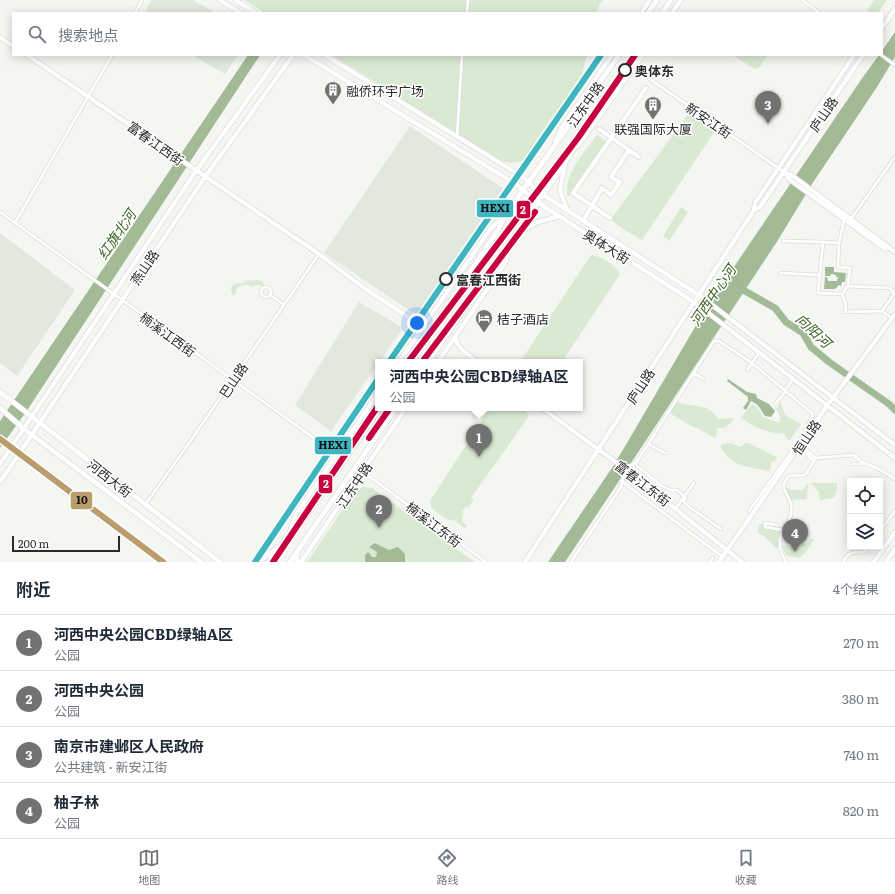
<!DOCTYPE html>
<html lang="zh">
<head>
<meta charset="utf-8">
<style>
  body { margin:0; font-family:Literata,"Noto Sans SC",serif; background:#f2f2f3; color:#1f2937 }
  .controls { position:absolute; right:12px; bottom:12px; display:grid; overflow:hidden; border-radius:0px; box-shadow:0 2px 10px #0003 }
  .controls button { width:36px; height:36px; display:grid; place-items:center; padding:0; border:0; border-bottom:1px solid #e0e1e3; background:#fff; color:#1f2937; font:20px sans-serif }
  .scale { position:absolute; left:12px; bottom:10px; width:108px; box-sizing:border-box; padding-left:4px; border:2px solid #2a2c29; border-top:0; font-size:11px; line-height:14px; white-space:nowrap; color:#2a2c29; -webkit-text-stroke:3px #fff; paint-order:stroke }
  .you { position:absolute; left:417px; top:323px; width:14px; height:14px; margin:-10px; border:3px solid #fff; border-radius:50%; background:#1a73e8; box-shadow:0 0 0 6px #1a73e833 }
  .badge { display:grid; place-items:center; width:26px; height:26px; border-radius:50%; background:#70736f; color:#fff; font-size:13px; font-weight:700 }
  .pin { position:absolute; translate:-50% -33px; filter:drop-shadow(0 1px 2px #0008) }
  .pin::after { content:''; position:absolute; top:21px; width:14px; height:12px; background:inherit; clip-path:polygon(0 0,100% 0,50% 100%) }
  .popup { position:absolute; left:375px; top:359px; width:208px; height:52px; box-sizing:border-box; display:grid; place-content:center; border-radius:0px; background:#fff; filter:drop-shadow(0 1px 3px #0005); font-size:13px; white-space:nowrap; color:#747a83 }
  .popup b { font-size:15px; color:#1f2937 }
  .popup::after { content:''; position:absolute; left:50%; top:100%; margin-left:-8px; border:8px solid transparent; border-top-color:#fff }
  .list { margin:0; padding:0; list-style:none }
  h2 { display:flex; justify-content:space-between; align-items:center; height:52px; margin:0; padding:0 16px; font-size:17px }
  h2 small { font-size:13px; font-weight:400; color:#747a83 }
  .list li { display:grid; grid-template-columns:26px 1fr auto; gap:12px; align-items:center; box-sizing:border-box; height:56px; padding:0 16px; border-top:1px solid #e0e1e3 }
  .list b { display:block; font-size:15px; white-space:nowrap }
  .list p { margin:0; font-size:13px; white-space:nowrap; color:#747a83 }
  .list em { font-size:13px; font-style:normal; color:#747a83 }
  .icon { flex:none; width:22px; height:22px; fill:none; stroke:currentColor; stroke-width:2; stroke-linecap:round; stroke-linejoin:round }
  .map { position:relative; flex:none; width:895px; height:562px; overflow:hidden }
  .search { position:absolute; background:#fff; box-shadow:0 2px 10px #0003; left:12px; right:12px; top:12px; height:44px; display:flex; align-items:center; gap:10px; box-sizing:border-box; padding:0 14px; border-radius:0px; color:#747a83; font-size:15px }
  .sheet { height:276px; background:#fff }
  nav { display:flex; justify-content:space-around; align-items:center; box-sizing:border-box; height:56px; border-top:1px solid #e0e1e3; background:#fff; font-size:11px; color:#747a83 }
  nav a { display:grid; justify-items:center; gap:2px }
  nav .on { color:#70736f }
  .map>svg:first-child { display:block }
</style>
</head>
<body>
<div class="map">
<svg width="895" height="562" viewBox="0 0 895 562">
  <rect width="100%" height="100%" fill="#f3f6f1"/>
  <!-- built -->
  <path fill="#e2e8de" d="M152,0h41l23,13h-72z
    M192,55h46l-13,19z
    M410,126l94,63 -86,127 -94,-63z
    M0,233l75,57 -58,86 -17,-13z
    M359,302l44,26 -72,103 -36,-26z"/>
  <!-- green -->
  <path fill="#daead2" d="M245,0h358l-4,5 -2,8h-332z
    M874,0h13l-9,13h-12z
    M332,55h255l-6,23 -54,82 -16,3 -13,-3z
    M733,55h35l-9,13 -5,1z
    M689,113l26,18 -73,109 -24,-14 -7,-7z
    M597,135l9,6 -38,56c-7,-19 18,-47 29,-62z
    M681,207l7,5 -19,29 -6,-5z
    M591,255c11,1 24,10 29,19l-58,88h-42z
    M259,280l3,1 3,5 -9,-1 -4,2c-5,-4 -10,-2 -15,1l-1,6 -4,2 -1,-8 3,-4 10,-1v-2z
    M780,401l5,14 16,9 -12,17 -5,-7c-18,-1 -28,-6 -43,-16l11,-14 6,4 5,9 14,5h3v-6l-5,-9 3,1z
    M676,402c15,6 33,0 42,17l15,-1 1,1 -9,9h-8l-1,9 -2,1c-14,-10 -30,-14 -44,-25z
    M490,408h34l5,8 -58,82 3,2 -6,8 -2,-2 -4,6 1,1 -1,8 5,5 -2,2 -9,-6 3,-6 -4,5 -9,-2 -14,-10 -2,-8z
    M731,443l9,4 5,-4h4l28,14 -2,4 -4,1v6l-2,3c-21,-4 -36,-4 -48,-23l1,-4z
    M811,483h26v8l-4,7 -13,2 -2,-9z
    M808,484l-1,15 -16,1 -4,-4 -2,-10 6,4h12l3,-5z
    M363,487l9,1 103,74h-168l47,-69z
    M764,523l1,4 17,3 -5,19 -13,-13 -6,-3 1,-8z
    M810,539h4l-8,13 -7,6 -12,-2 -5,-9v-2l8,1 18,-3z"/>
  <!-- water -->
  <path fill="#a3ba97" d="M895,32v25l-18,30 -65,97 -34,56 -137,208 -76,114h-17l66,-97 94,-160 155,-228 16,-22h3v-4z
    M248,55h12l-232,354 -28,39v-27z
    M825,267h9v5l12,1 -1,9h-3l-1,4 -2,-1 -4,4h-11l1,-12h2l1,4h9l1,-4h-2v-2l-5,-1 -1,2h-5z
    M728,379l19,13 9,2 1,4 12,6 6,7 -4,6 -6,-1c-4,-6 -6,-12 -14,-15l-5,9 -3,-2 5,-7v-4l-21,-16z
    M375,543l14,7 9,-3 7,7v8h-40v-7l3,-3 4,5h4l1,-5 -8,-5z"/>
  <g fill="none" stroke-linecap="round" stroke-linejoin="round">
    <!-- river -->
    <path stroke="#a3ba97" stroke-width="7" d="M736,286l39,22 11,14 17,11 8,14 18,15 60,42 6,6"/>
    <!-- street casing -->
    <g stroke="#d1d3d0" stroke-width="4">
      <path id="street" d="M802,0l18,13
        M135,13l7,-13
        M467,13l1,-13
        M881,55l14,10
        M634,68l150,104
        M457,137l5,-82
        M0,212l336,242
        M851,219l44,-62
        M844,220l-5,23 -16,-1 -5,51 24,1 4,10 -1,8 37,-1 10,7
        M15,223l97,-168
        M783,241l40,1
        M839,243l-1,24 12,1 -2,18 42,2 4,6 -12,17
        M780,273l40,2
        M261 292a5 5 0 1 1 10 0a5 5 0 1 1-10 0Z
        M842,294l6,-8
        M270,295l13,9
        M747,370l12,-17
        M693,373l11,6
        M785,391l8,-12
        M776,403l10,-12
        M648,444l17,9
        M800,445l16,13
        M798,447l16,14
        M862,462l15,6 18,11
        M637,466l25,20 9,4h6l9,8 -3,3 5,5 33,23
        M624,468l12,-5 78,-122h5l33,22 61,51 -7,16 -6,10 -51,71
        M363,472l123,90
        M621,481l102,76
        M145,505l42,-59 132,-192
        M676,508l18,-25
        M777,525l-12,-2v4l18,3c-6,11 -3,22 3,32
        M783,530c6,-6 11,-20 7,-29 -4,-10 -11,-14 -1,-25l16,-1 11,-17 37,-3 9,7v2h-10
        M880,531l15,-20
        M571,562l50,-75 4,-18
        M709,562l4,-4
        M843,562c4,-10 11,-10 22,-10l3,-5"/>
    </g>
    <!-- secondary casing -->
    <g stroke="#d1d3d0" stroke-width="5.5">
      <path id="secondary" d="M220,0l20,13
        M235,0l21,13
        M641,13l9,-13
        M672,13l9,-13
        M882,28l13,-19
        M0,37l13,9
        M27,55l292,199 45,34 59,39
        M304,55l212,129 21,18 157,100 201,156
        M325,55l196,121 21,18 157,101 196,150
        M599,129l40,28
        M555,142l7,-15 50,-72
        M578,146l65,-91
        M565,164l-5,26 7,20
        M784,172l9,4 102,76
        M786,174l4,6 95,69 2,-3
        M754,210l6,-3 103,-152
        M610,218l-37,-25 73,-105
        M583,221l19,-33 9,7 9,-13 -9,-5 18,-27
        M516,234l22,-12 22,-6
        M455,336c2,13 14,19 23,26
        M399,362l92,-134 14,-13
        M438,362l67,-99 6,-21
        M542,408l86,63 114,91
        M0,464l196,-293 84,-116
        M0,482l205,-305 88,-122
        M289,535l6,-19 83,-123
        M301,562l105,-154
        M525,562l229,-352 1,-7 99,-148
        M719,562l108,-156 68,-92
        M874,562l21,-30
        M886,562l9,-13"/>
    </g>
    <!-- primary casing -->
    <g stroke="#d1d3d0" stroke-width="6">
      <path id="primary" d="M648,13l9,-13
        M662,13l9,-13
        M410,362l88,-132 8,-16 113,-159
        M428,362l138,-201 68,-106
        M0,392l220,170
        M0,408l24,21 177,133
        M258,562l18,-13
        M269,562l12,-18 23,-25 76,-111
        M290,562l106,-154
        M297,562v-11"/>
    </g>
    <!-- street -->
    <use href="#street" stroke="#fdfefd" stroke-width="3"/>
    <!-- secondary -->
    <use href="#secondary" stroke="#fdfefd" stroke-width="4.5"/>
    <!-- primary -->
    <use href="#primary" stroke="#fdfefd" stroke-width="5"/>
    <!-- rail-1 casing -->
    <g stroke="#fff" stroke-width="9">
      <path id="rail-1" d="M389,362l212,-307
        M255,562l123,-183"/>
    </g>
    <!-- rail-1 -->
    <use href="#rail-1" stroke="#3eb5bf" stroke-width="6"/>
    <!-- metro-1 casing -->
    <g stroke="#fff" stroke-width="9">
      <path id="metro-1" d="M408,362l170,-224 57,-83
        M422,362l113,-150
        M369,438l21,-30
        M273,562l105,-156"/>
    </g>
    <!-- metro-2 casing -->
    <g stroke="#fff" stroke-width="9">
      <path id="metro-2" d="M0,439l163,123"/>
    </g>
    <!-- metro-1 -->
    <use href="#metro-1" stroke="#c7003f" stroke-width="6"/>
    <!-- metro-2 -->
    <use href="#metro-2" stroke="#ba9d6d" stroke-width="6"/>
  </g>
  <!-- icons -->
  <defs>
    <g id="building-pin" transform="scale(0.9)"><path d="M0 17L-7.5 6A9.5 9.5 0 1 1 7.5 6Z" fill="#70736f" stroke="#fff"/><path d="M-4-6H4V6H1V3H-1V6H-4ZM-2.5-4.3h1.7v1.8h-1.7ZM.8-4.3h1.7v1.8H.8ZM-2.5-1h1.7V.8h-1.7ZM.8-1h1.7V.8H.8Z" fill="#fff"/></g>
    <g id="hotel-pin" transform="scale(0.9)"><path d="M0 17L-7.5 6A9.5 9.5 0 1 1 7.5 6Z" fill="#70736f" stroke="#fff"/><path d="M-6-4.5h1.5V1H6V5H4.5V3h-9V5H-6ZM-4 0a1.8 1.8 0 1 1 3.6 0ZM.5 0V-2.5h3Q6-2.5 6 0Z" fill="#fff"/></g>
  </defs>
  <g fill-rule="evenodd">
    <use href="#building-pin" x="333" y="90"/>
    <use href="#building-pin" x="653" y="105"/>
    <use href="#hotel-pin" x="484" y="318"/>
  </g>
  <!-- markers -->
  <g fill="#fff" stroke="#2a2c29" stroke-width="2">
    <circle cx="625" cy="70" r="6"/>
    <circle cx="446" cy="279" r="6"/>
  </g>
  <g text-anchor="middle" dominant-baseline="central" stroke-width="3" stroke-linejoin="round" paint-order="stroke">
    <!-- stop labels -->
    <g font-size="13" font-weight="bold" fill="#2a2c29" stroke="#fff" text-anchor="start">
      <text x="635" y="70">奥体东</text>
      <text x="456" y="279">富春江西街</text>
    </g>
    <!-- poi labels -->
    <g font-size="13" fill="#2a2c29" stroke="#fff" text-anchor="start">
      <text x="346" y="90">融侨环宇广场</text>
      <text x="653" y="128" text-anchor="middle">联强国际大厦</text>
      <text x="497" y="318">桔子酒店</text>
    </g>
    <!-- street labels -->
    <g font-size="13" fill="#2a2c29" stroke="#fff">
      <text transform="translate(585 104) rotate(-55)">江东中路</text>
      <text transform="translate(823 114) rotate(-56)">庐山路</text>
      <text transform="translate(709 120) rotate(34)">新安江街</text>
      <text transform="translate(156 143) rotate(35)">富春江西街</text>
      <text transform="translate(607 246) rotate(32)">奥体大街</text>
      <text transform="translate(144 267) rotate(-56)">燕山路</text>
      <text transform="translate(168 334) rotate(36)">楠溪江西街</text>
      <text transform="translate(233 380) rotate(-56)">巴山路</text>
      <text transform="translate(640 386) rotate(-57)">庐山路</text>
      <text transform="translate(806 437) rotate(-56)">恒山路</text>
      <text transform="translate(110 478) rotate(38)">河西大街</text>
      <text transform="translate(643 483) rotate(37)">富春江东街</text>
      <text transform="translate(354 485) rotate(-56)">江东中路</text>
      <text transform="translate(434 524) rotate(37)">楠溪江东街</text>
    </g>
    <!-- water labels -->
    <g font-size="14" font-style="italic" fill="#396220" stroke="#fff">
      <text transform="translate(116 234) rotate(-56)">红旗北河</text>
      <text transform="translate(712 295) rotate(-56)">河西中心河</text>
      <text transform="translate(814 330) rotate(43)">向阳河</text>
    </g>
  </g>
  <g stroke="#fff" stroke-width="1.5">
    <rect x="476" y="199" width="38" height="19" rx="4" fill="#3eb5bf"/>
    <rect x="516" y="200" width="15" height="19" rx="4" fill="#c7003f"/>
    <rect x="314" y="436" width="38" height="19" rx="4" fill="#3eb5bf"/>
    <rect x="318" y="474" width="15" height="20" rx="4" fill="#c7003f"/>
    <rect x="70" y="491" width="23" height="19" rx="4" fill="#ba9d6d"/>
  </g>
  <g font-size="11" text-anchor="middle" font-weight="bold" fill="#fff">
    <text x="523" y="214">2</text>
    <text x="326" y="488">2</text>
  </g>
  <g font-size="11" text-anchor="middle" font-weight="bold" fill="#111">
    <text x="495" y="212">HEXI</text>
    <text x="333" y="449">HEXI</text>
    <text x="82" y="504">10</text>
  </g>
</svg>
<div class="controls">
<button><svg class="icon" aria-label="locate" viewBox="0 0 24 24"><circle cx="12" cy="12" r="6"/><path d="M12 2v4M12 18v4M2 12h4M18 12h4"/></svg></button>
<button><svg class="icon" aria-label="layers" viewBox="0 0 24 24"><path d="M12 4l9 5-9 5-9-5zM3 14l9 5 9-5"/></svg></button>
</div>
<div class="scale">200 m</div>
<div class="you"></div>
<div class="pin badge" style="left:479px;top:457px">1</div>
<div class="popup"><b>河西中央公园CBD绿轴A区</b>公园</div>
<div class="pin badge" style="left:379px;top:528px">2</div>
<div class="pin badge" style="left:768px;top:124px">3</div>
<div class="pin badge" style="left:795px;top:552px">4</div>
<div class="search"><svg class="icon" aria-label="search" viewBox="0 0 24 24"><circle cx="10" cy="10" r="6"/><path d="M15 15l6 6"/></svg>搜索地点</div>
</div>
<section class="sheet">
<h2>附近<small>4个结果</small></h2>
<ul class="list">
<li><span class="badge">1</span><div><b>河西中央公园CBD绿轴A区</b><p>公园</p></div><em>270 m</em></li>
<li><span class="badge">2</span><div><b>河西中央公园</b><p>公园</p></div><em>380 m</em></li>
<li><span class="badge">3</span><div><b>南京市建邺区人民政府</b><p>公共建筑 · 新安江街</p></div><em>740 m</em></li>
<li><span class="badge">4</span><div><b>柚子林</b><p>公园</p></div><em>820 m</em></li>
</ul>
</section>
<nav>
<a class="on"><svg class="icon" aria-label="map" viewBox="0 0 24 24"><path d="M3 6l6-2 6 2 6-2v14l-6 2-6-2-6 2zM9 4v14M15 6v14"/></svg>地图</a>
<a><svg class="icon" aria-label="directions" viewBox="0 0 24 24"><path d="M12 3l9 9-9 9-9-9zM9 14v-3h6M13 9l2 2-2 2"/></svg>路线</a>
<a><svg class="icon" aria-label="saved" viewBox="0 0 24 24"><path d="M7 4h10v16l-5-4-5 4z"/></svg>收藏</a>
</nav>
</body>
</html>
